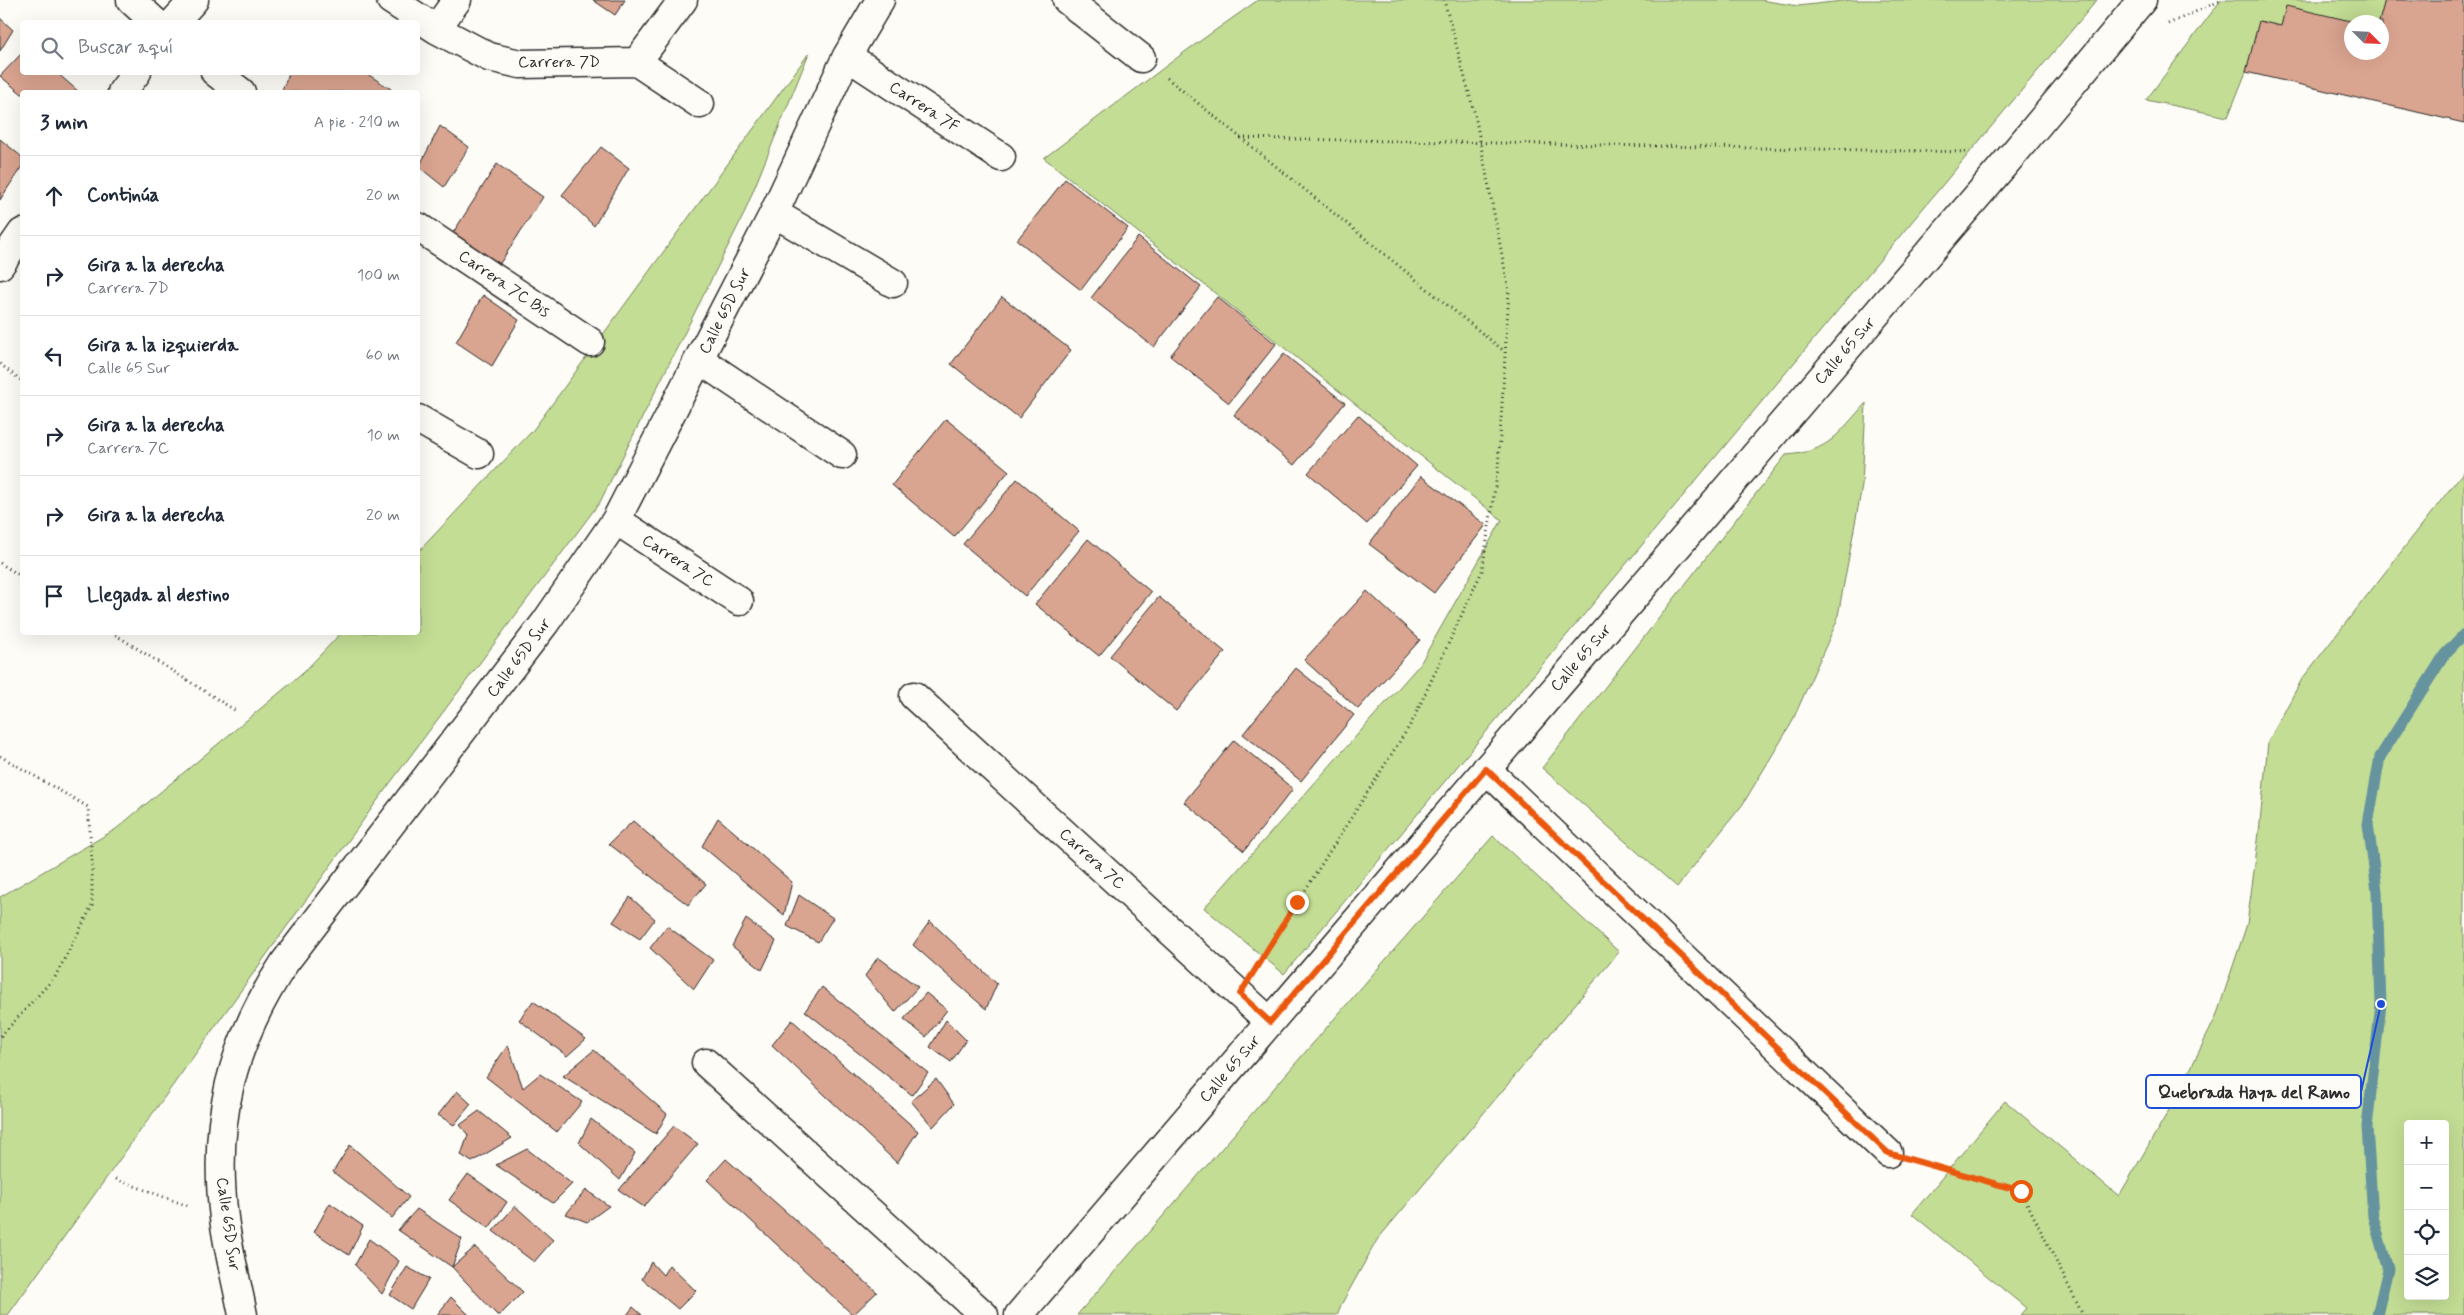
<!DOCTYPE html>
<html lang="es">
<head>
<meta charset="utf-8">
<style>
  body { margin:0; font-family:Mynerve,sans-serif; background:#f2f2f3; color:#1f2937 }
  .controls { position:absolute; right:15px; bottom:15px; display:grid; overflow:hidden; border-radius:5px; box-shadow:0 5px 20px #0002 }
  .controls button { width:45px; height:45px; display:grid; place-items:center; padding:0; border:0; border-bottom:1px solid #e0e1e3; background:#fff; color:#1f2937; font:25px sans-serif }
  .compass { position:absolute; left:2344px; top:15px; width:45px; height:45px; border-radius:50%; background:#fff; box-shadow:0 5px 20px #0002; rotate:114deg }
  .stop { position:absolute; width:15px; height:15px; margin:-11px; border:4px solid #ea580c; border-radius:50%; background:#fff }
  .stop.end { background:#ea580c; border-color:#fff; box-shadow:0 1px 5px #0008 }
  .list { margin:0; padding:0; list-style:none }
  h2 { display:flex; justify-content:space-between; align-items:center; height:65px; margin:0; padding:0 20px; font-size:21px }
  h2 small { font-size:16px; font-weight:400; color:#747a83 }
  .list li { display:grid; grid-template-columns:32px 1fr auto; gap:15px; align-items:center; box-sizing:border-box; height:80px; padding:0 20px; border-top:1px solid #e0e1e3 }
  .list b { display:block; font-size:19px; white-space:nowrap }
  .list p { margin:0; font-size:16px; white-space:nowrap; color:#747a83 }
  .list em { font-size:16px; font-style:normal; color:#747a83 }
  .icon { flex:none; width:28px; height:28px; fill:none; stroke:currentColor; stroke-width:2; stroke-linecap:round; stroke-linejoin:round }
  .map { position:relative; flex:none; width:2464px; height:1315px; overflow:hidden }
  .search { position:absolute; background:#fff; box-shadow:0 5px 20px #0002; left:20px; top:20px; width:400px; height:55px; display:flex; align-items:center; gap:12px; box-sizing:border-box; padding:0 18px; border-radius:5px; color:#747a83; font-size:19px }
  .panel { position:absolute; background:#fff; box-shadow:0 5px 20px #0002; left:20px; top:90px; width:400px; height:545px; border-radius:5px }
  .map>svg:first-child { display:block }
</style>
</head>
<body>
<div class="map">
<svg width="2464" height="1315" viewBox="0 0 2464 1315">
  <rect width="100%" height="100%" fill="#fdfcf7"/>
  <filter id="ink" filterUnits="userSpaceOnUse"><feTurbulence type="fractalNoise" baseFrequency=".02" numOctaves="2"/><feDisplacementMap in="SourceGraphic" scale="10" xChannelSelector="R" yChannelSelector="G"/><feConvolveMatrix kernelMatrix="1 2 1 2 8 2 1 2 1" color-interpolation-filters="sRGB"/></filter>
  <g filter="url(#ink)">
    <!-- green -->
    <path fill="#c3dd94" stroke="#778460" fill-rule="evenodd" d="M1258,0h502l38,6 53,-6h246l-813,974 -80,-66 216,-244 82,-144 -458,-362 142,-107z
      M2221,0h164l-6,22h-24l-69,-15 -5,19 -22,-5 -13,51 -18,45 -82,-17z
      M809,53l-66,163 -143,286 -218,292 -374,521h-8v-418l116,-68 186,-155 39,-41 77,-1v-80l115,-122z
      M1866,403l-4,83 -25,135 -46,103 -48,80 -66,83 -135,-119 244,-313c44,-3 52,-22 80,-52z
      M2464,471v844h-444l6,-7 -114,-94 93,-113 114,95 57,-98 40,-81 31,-93 12,-91 9,-91 34,-63zM2408,1124h37v172h-37z
      M1493,836l126,116 -242,288 -36,65 -4,10h-260z"/>
    <g fill="none" stroke-linecap="round" stroke-linejoin="round">
      <!-- stream -->
      <path stroke="#65939e" stroke-width="11" d="M2377,1315l11,-46 -15,-52 -6,-90 14,-123 -4,-113 -9,-67 12,-67 65,-103 19,-20"/>
    </g>
    <!-- building -->
    <path fill="#d9a490" stroke="#2b2b2b" d="M593,0h32l-10,15z
      M2385,0h79v123l-218,-51 13,-51 22,5 5,-20 69,16h-3v30h30v-30h-3z
      M0,18l13,12 -13,21z
      M22,53v19h34l23,20 -57,2 -22,-18z
      M290,72h74l27,17 -3,3h-107z
      M440,126l29,21 -25,40 -25,-20z
      M0,139l22,18v9l-22,34z
      M601,147l28,21 -35,58 -32,-31z
      M497,164l46,33 -48,74 -44,-35z
      M1065,179l63,49 -47,62 -64,-50z
      M1138,237l63,50 -47,60 -63,-49z
      M483,295l36,25 -27,46 -36,-24z
      M1002,297l69,53 -52,68 -68,-54z
      M1217,297l59,47 -47,59 -59,-47z
      M1284,354l61,49 -51,62 -60,-50z
      M1358,415l59,51 -50,58 -59,-51z
      M946,419l63,52 -55,66 -62,-52z
      M1421,476l65,49 -52,68 -65,-49z
      M1017,479l62,52 -54,65 -62,-52z
      M1088,539l63,53 -52,64 -64,-52z
      M1367,591l53,49 -62,69 -54,-49z
      M1159,597l66,55 -49,59 -66,-55z
      M1296,668l58,47 -53,66 -58,-47z
      M1234,740l59,49 -49,62 -60,-49z
      M718,818l74,64 -8,33 -82,-69z
      M633,821l73,63 -18,21 -79,-61z
      M799,895l34,23 -15,24 -31,-16z
      M630,897l25,22 -15,20 -27,-17z
      M746,919l30,22 -14,29 -30,-24z
      M930,921l67,63 -11,25 -73,-64z
      M667,926l46,34 -19,29 -44,-41z
      M878,957l40,30 -23,25 -30,-36z
      M822,987l106,86 -16,22 -107,-84z
      M926,993l21,17 -21,27 -22,-18z
      M533,1001l53,38 -19,17 -48,-36z
      M792,1020l126,111 -21,32 -125,-118z
      M946,1020l20,20 -15,22 -21,-15z
      M508,1045l15,43 17,-14 42,28 -25,30 -71,-55z
      M594,1050l73,64 -11,20 -93,-58z
      M936,1079l18,25 -21,23 -22,-26z
      M457,1091l14,13 -17,21 -16,-10z
      M479,1111l33,27 -40,24 -11,-7 7,-20 -8,-10z
      M591,1119l44,34 -15,27 -41,-37z
      M674,1126l24,18 -54,63 -25,-17z
      M350,1145l59,52 -17,21 -59,-46z
      M527,1149l45,35 -19,19 -57,-38z
      M726,1159l151,133 -24,23 -146,-135z
      M468,1174l39,28 -18,26 -40,-28z
      M586,1190l23,16 -22,16 -21,-8z
      M330,1203l33,23 -14,29 -35,-23z
      M515,1206l38,34 -19,22 -41,-31z
      M417,1209l45,30 -10,28 -54,-37z
      M369,1239l30,22 -17,33 -27,-29z
      M475,1247l48,45 -23,23h-3l-45,-48z
      M651,1262l12,13 6,-10 27,26 -18,18 -36,-30z
      M407,1267l22,12 -18,30 -21,-14z
      M451,1297l18,18h-32z
      M633,1307l9,8h-15z"/>
    <g fill="none" stroke-linecap="round" stroke-linejoin="round">
      <!-- minor casing -->
      <g stroke="#2b2b2b" stroke-width="31">
        <path id="minor" d="M131,0l24,22
          M391,0l45,29 53,28 31,7 117,-2 63,42
          M1067,0l74,58
          M174,22l20,-22
          M436,29l21,-29
          M847,56l154,101
          M637,62l46,-62
          M215,72l26,20
          M122,92l15,-20
          M774,213l119,70
          M418,227l172,115
          M0,265l22,-32
          M700,360l142,95
          M418,419l61,35
          M616,520l123,81
          M914,696l356,326
          M1486,769l402,384
          M706,1063l278,252
          M243,1315c-6,-32 -15,-65 -19,-97 -12,-97 7,-174 61,-256l260,-339 71,-103 158,-307 73,-157 33,-56
          M1019,1315l996,-1163 127,-152"/>
      </g>
      <!-- path -->
      <path stroke="#2b2b2b" stroke-width="3" stroke-dasharray="1 4" stroke-linecap="butt" d="M2168,24l54,-24
        M1167,78l337,273
        M1240,138l730,14
        M0,364l22,17
        M0,563l22,14
        M111,632l125,79
        M0,756l88,51 4,52v47l-37,71 -55,60
        M1257,966l155,-244 70,-151 16,-102 11,-178 -34,-176 -31,-115
        M1919,1162l102,29 62,124
        M116,1179l72,27"/>
      <!-- minor -->
      <use href="#minor" stroke="#fdfcf7" stroke-width="28"/>
    </g>
  </g>
  <g fill="none" stroke-linecap="round" stroke-linejoin="round" filter="url(#ink)">
    <!-- route -->
    <path stroke="#ea580c" stroke-width="6" d="M1297,902l-57,92 30,28 216,-253 402,384 133,38"/>
  </g>
  <g text-anchor="middle" dominant-baseline="central" stroke-width="4" stroke-linejoin="round" paint-order="stroke">
    <!-- street labels -->
    <g font-size="16" fill="#2b2b2b" stroke="#fdfcf7">
      <text x="559" y="62">Carrera 7D</text>
      <text transform="translate(924 107) rotate(33)">Carrera 7F</text>
      <text transform="translate(504 284) rotate(34)">Carrera 7C Bis</text>
      <text transform="translate(725 311) rotate(-63)">Calle 65D Sur</text>
      <text transform="translate(1845 351) rotate(-49)">Calle 65 Sur</text>
      <text transform="translate(678 561) rotate(33)">Carrera 7C</text>
      <text transform="translate(519 658) rotate(-53)">Calle 65D Sur</text>
      <text transform="translate(1581 658) rotate(-49)">Calle 65 Sur</text>
      <text transform="translate(1092 859) rotate(42)">Carrera 7C</text>
      <text transform="translate(1230 1069) rotate(-49)">Calle 65 Sur</text>
      <text transform="translate(228 1224) rotate(82)">Calle 65D Sur</text>
    </g>
  </g>
  <!-- callouts -->
  <path fill="none" stroke="#1d4ed8" stroke-width="2" d="M2381 1004L2361 1092"/>
  <circle fill="#1d4ed8" stroke="#fdfcf7" stroke-width="2" cx="2381" cy="1004" r="5"/>
  <rect fill="#fdfcf7" stroke="#1d4ed8" stroke-width="2" x="2146" y="1075" width="215" height="33" rx="5"/>
  <g font-size="18" text-anchor="middle" font-weight="bold" fill="#2b2b2b">
    <text x="2254" y="1098">Quebrada Haya del Ramo</text>
  </g>
</svg>
<div class="controls">
<button>+</button>
<button>−</button>
<button><svg class="icon" aria-label="locate" viewBox="0 0 24 24"><circle cx="12" cy="12" r="6"/><path d="M12 2v4M12 18v4M2 12h4M18 12h4"/></svg></button>
<button><svg class="icon" aria-label="layers" viewBox="0 0 24 24"><path d="M12 4l9 5-9 5-9-5zM3 14l9 5 9-5"/></svg></button>
</div>
<svg class="compass" viewBox="-18 -18 36 36"><path d="M0-13l5 13h-10z" fill="#e53935"/><path d="M0 13l5-13h-10z" fill="#747a83"/></svg>
<div class="stop" style="left:2021px;top:1191px"></div>
<div class="stop end" style="left:1297px;top:902px"></div>
<div class="search"><svg class="icon" aria-label="search" viewBox="0 0 24 24"><circle cx="10" cy="10" r="6"/><path d="M15 15l6 6"/></svg>Buscar aquí</div>
<section class="panel">
<h2>3 min<small>A pie · 210 m</small></h2>
<ul class="list">
<li><svg class="icon" aria-label="ahead" viewBox="0 0 24 24"><path d="M12 20V5M6 11l6-6 6 6"/></svg><div><b>Continúa</b></div><em>20 m</em></li>
<li><svg class="icon" aria-label="right" viewBox="0 0 24 24"><path d="M7 20v-9h11M14 6l5 5-5 5"/></svg><div><b>Gira a la derecha</b><p>Carrera 7D</p></div><em>100 m</em></li>
<li><svg class="icon" aria-label="left" viewBox="0 0 24 24"><path d="M17 20v-9H6M10 6l-5 5 5 5"/></svg><div><b>Gira a la izquierda</b><p>Calle 65 Sur</p></div><em>60 m</em></li>
<li><svg class="icon" aria-label="right" viewBox="0 0 24 24"><path d="M7 20v-9h11M14 6l5 5-5 5"/></svg><div><b>Gira a la derecha</b><p>Carrera 7C</p></div><em>10 m</em></li>
<li><svg class="icon" aria-label="right" viewBox="0 0 24 24"><path d="M7 20v-9h11M14 6l5 5-5 5"/></svg><div><b>Gira a la derecha</b></div><em>20 m</em></li>
<li><svg class="icon" aria-label="arrive" viewBox="0 0 24 24"><path d="M6 21V4h12l-3 4 3 4H6"/></svg><div><b>Llegada al destino</b></div></li>
</ul>
</section>
</div>
</body>
</html>
